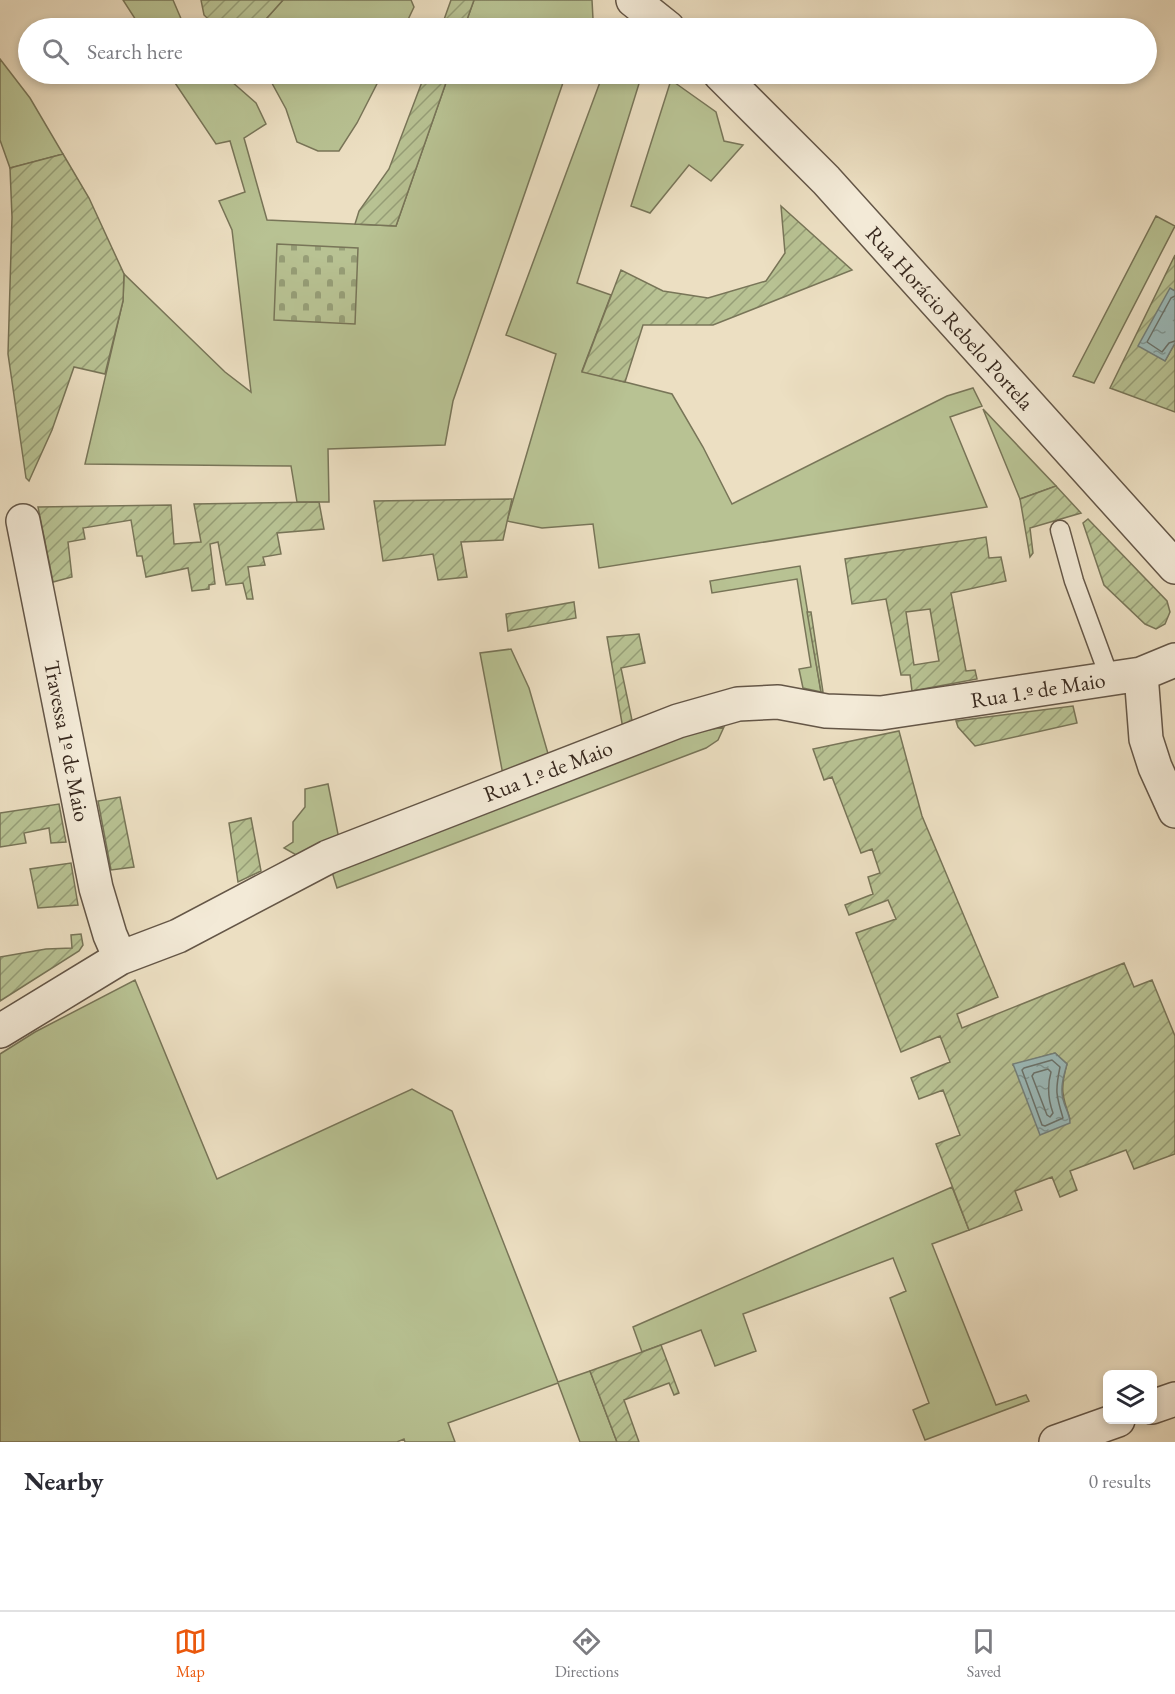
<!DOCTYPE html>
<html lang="en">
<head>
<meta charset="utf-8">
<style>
  body { margin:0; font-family:"EB Garamond",serif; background:#f2f2f3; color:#2b2b33 }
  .controls { position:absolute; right:18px; bottom:18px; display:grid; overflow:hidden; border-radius:9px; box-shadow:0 3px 9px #0003 }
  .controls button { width:54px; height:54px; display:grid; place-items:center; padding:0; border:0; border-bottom:2px solid #e1e1e2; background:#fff; color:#2b2b33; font:30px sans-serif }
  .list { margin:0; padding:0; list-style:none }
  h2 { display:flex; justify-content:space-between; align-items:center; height:78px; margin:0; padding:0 24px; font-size:26px }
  h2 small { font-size:20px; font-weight:400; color:#7c7c81 }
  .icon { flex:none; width:33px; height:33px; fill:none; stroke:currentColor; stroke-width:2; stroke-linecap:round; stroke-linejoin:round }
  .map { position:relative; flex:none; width:1175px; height:1442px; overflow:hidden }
  .search { position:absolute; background:#fff; box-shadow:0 3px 9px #0003; left:18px; right:18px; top:18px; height:66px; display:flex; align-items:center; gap:15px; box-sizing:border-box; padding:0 21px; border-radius:33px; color:#7c7c81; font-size:22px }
  .sheet { height:168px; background:#fff }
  nav { display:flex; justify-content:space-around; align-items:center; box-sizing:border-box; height:84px; border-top:2px solid #e1e1e2; background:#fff; font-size:16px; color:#7c7c81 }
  nav a { display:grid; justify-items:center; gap:3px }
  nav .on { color:#ea580c }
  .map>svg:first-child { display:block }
</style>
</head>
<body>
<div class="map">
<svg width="1175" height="1442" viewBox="0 0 1175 1442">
  <defs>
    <pattern id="cemetery-stones" width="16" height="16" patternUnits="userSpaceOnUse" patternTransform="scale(1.5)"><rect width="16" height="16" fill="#b8c293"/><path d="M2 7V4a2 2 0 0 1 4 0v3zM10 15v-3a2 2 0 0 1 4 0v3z" fill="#969e77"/></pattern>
    <pattern id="garden-furrows" width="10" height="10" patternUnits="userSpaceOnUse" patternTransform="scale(1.5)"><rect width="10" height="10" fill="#b8c293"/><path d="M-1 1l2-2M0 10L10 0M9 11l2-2" fill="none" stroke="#969e77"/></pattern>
    <pattern id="water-ripples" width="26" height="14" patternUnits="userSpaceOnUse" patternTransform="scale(1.5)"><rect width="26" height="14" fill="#9bbbbb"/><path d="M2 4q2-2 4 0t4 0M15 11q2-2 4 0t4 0" fill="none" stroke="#7f9897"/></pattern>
  </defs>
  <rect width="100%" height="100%" fill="#ecdfc2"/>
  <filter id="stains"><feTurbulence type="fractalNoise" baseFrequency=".00333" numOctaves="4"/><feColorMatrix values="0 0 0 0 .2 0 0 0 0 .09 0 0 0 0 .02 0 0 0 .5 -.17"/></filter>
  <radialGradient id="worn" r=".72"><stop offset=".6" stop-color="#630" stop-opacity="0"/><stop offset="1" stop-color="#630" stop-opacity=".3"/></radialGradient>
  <!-- green -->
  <path fill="#b8c293" stroke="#787558" stroke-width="1.5" d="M123,0h50l12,28h-44z
    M283,0h128l3,7 -10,21h-146z
    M474,0h118l1,19 -9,1 -3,8h-117z
    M0,59l30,39 33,56 -53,14 -10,-28z
    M169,74h54l33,29 10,21 -22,14 23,82 129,6 53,-152h117l-113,327 -8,44 -117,4 1,53h-32l-6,-36 -206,-2 38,-163 1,-27 101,98 26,20 -19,-162 -13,-29 26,-9 -15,-51 -14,3z
    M267,74h115l-25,49 -18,28h-21l-21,-9 -11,-33z
    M603,74h39l-65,209 34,12 -29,76 90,23 31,53 29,57 215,-108 26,-8 9,18 -32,11 37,90 -388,61 -6,-44 -51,4 -35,-7 49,-167 -50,-19z
    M671,80l45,32 8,29 19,4 -32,36 -22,-16 -39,48 -19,-7z
    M1156,216l19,10 -81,157 -21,-7z
    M983,409l73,77 -36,13z
    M800,566l21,126 -18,-4 -4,-19 12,-2 -14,-88 -85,14 -2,-12z
    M511,649l18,39 20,69 -46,18 -23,-122z
    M724,727l-6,13 -12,8 -369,140 -5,-16 355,-138z
    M328,784l11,55 -41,17 -14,-8 9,-6v-20l12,-15v-18z
    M135,980l82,199 195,-90 40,22 106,271 32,-11 27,71h-37l-22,-59 -110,40 7,19h-50l-1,-3 -7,3h-397v-388l35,-22z
    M952,1187l17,43 -37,14 64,161 30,-10 3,6 -104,39 -12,-30 16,-7 -39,-105 16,-7 -13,-33 -150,56 13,37 -41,15 -14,-36 -59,22 -9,-25z"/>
  <!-- cemetery -->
  <path fill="url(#cemetery-stones)" stroke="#787558" stroke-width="1.5" d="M277,244l81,4 -3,76 -81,-4z"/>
  <!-- garden -->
  <path fill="url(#garden-furrows)" stroke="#787558" stroke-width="1.5" fill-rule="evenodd" d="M201,0h82l-25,28h-41l-13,-13z
    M451,0h23l-10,28h-23z
    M425,74h24l-53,152 -41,-2 4,-13 30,-42z
    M63,154l26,44 35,76 -1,27 -18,73 -31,-7 -22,63 -23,51 -3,-3 -18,-124 4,-137 -2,-49z
    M781,206l71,64 -139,55h-70l-18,57 -43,-10 39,-102 42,21 45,7 58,-17 19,-28z
    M1175,255v36l-5,-2 -5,72 10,-18v69l-65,-24z
    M1056,486l25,27 -51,15 3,25 -3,4 -10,-58z
    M512,499l-9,41 -42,2 6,35 -29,3 -5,-26 -50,7 -9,-60z
    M319,502l5,27 -47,4 4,21 -18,3 2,8 -17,2 5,32h-6l-4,-16 -17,2 -8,-43 -8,2 5,40 -6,1v4l-17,2 -4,-23 -42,9 -4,-21h-5l-6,-36 -48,8 2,11 -17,3 4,35 -19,5 -15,-75 133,-2 3,39 27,-2 -7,-38z
    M1088,519l79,82 3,11 -5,12 -9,5 -11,-5 -41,-39 -21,-62z
    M986,537l3,21 12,-1 5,24 -55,12 15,78 9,-1 2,9 -65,12 -2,-16h-9l-15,-76 -34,5 -7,-45zM930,609l9,52 -25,4 -8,-53z
    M574,602l2,16 -68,13 -2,-17z
    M807,612h4l12,80h-2z
    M639,634l6,29 -24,5 12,57 -10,4 -16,-92z
    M1073,706l4,17 -102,23 -17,-19 -2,-6z
    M899,731l23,85 76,181 -41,17 5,14 162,-65 10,24 18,-7 23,56v118l-41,15 -8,-19 -56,21 7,19 -17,7 -8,-20 -37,14 7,19 -53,20 -33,-86 24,-9 -17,-45 -24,9 -8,-21 39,-16 -10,-26 -39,16 -45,-119 40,-14 -8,-19 -39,15 -4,-10 28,-11 -5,-17 12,-4 -8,-24 -11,4 -29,-76 -8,3 -11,-31zM1055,1053l12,11c-7,24 -5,32 3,55l-57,-54z
    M120,797l14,70 -23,3 -13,-69z
    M59,804l7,38 -15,1 -2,-15 -25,5 2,10 -26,4v-34z
    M251,818l10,53 -23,11 -9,-59z
    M71,863l7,42 -40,3 -8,-39z
    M81,934l2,11 -4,6 -79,50v-44l46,-8 26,-1 -1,-13z
    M661,1345l18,48 -5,2 -5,-12 -45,17 15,42h-22l-27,-71z"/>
  <!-- water -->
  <path fill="url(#water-ripples)" stroke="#73807c" stroke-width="1.5" d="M1170,288l5,3v52l-10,18 -27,-15z
    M1055,1053l12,11c-3,11 -7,23 -4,35 2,9 7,15 7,24l-30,12 -27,-71z"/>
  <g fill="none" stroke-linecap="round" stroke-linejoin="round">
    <!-- shore -->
    <path stroke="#69726c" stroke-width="1.5" d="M1175,296l-4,2 -24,44 15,10 7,-9 6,-2
      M1052,1060l8,7c-5,24 -4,28 3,51l-18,8 -3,-1 -20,-55 2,-2z
      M1048,1069l3,3c-4,14 -3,27 2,41l-3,4 -3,-2 -15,-39 2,-3z"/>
    <!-- service casing -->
    <g stroke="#645647" stroke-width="21">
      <path id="service" d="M1060,530l14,51 36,98"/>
    </g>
    <!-- minor casing -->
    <g stroke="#645647" stroke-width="36">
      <path id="minor" d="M633,0l35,28
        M720,74l106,106 349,387
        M23,521l73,367 14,47 10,23
        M1141,674l5,65 9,28 20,44
        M0,1031l120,-73 58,-22 150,-79 350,-136 60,-17 40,-2 48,9 55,2 260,-39 34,-14
        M1152,1407l23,-8
        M1056,1442l62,-22"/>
    </g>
    <!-- service -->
    <use href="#service" stroke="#f3ead7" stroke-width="18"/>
    <!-- minor -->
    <use href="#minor" stroke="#f3ead7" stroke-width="33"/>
  </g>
  <g text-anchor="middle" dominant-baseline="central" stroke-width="4.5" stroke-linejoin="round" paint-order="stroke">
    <!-- street labels -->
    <g font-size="22" fill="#37281e" stroke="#f3ead7">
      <text transform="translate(950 318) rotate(48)">Rua Horácio Rebelo Portela</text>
      <text transform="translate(1038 690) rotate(-9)">Rua 1.º de Maio</text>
      <text transform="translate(67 741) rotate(79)">Travessa 1º de Maio</text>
      <text transform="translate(548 771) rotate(-21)">Rua 1.º de Maio</text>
    </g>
  </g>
  <rect width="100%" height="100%" filter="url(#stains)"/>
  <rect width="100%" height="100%" fill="url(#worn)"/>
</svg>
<div class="controls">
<button><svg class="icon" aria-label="layers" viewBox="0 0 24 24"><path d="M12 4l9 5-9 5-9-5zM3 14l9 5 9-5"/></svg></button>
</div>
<div class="search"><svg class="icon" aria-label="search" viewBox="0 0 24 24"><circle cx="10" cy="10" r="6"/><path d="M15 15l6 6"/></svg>Search here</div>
</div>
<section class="sheet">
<h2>Nearby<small>0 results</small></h2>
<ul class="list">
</ul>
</section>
<nav>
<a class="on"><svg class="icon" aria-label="map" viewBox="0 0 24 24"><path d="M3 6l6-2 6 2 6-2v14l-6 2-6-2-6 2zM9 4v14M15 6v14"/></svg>Map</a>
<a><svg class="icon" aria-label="directions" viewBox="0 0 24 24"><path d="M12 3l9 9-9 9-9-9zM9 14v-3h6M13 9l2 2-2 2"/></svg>Directions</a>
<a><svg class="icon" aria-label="saved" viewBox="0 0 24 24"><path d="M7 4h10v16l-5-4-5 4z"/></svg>Saved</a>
</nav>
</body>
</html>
